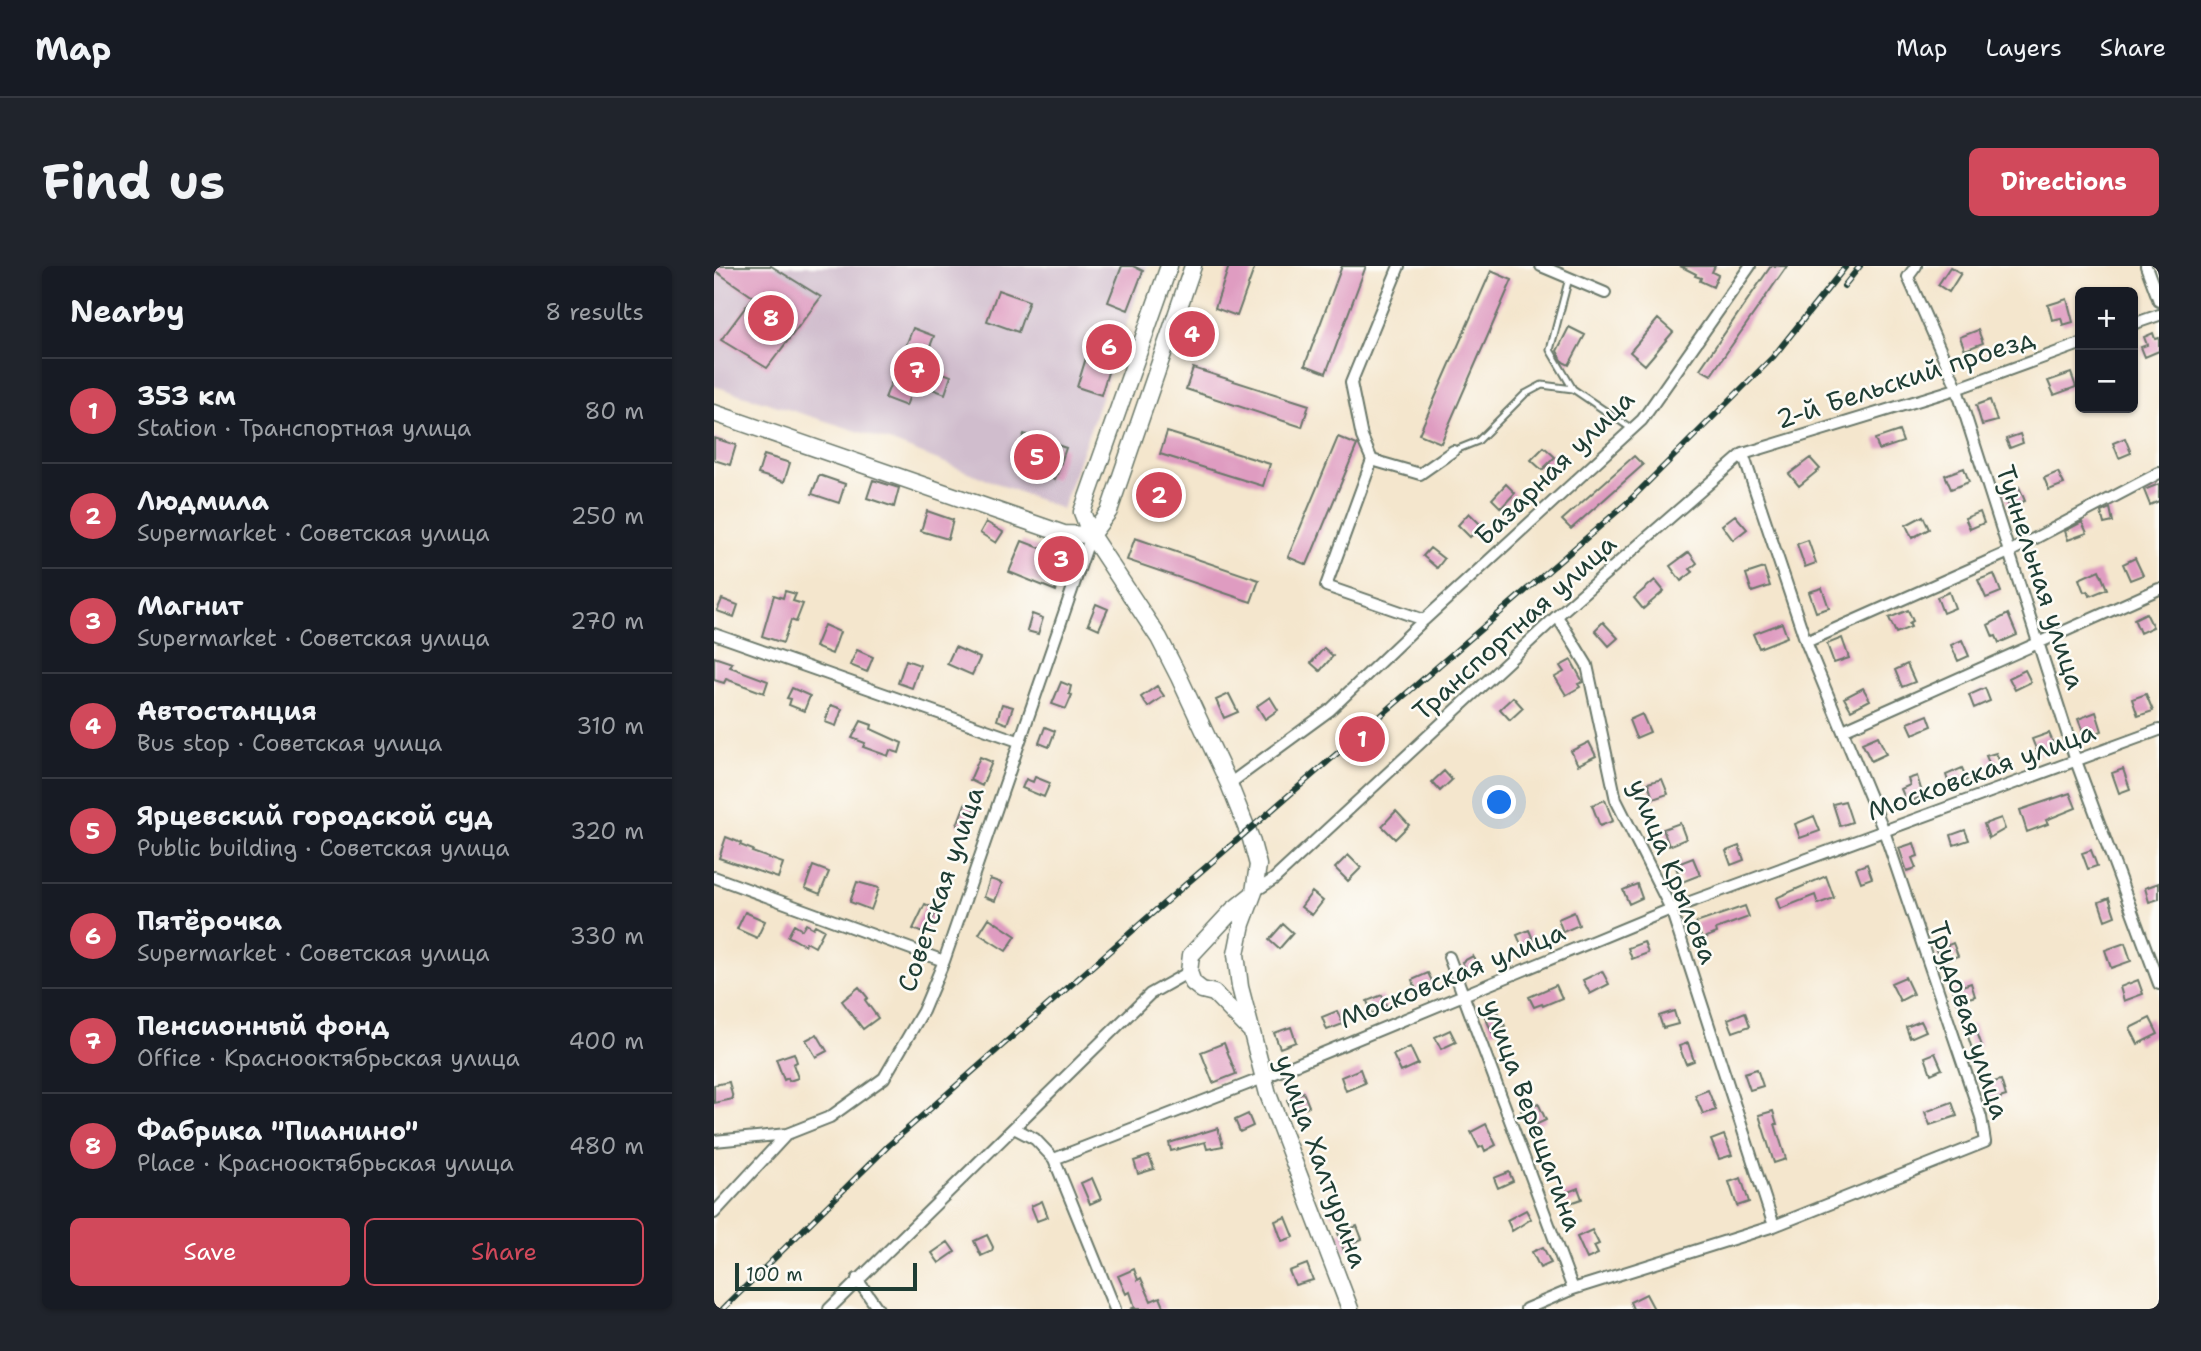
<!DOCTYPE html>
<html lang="en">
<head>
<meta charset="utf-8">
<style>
  body { margin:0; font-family:"Shantell Sans",sans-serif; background:#20242c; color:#f1f3f6 }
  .controls { position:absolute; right:21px; top:21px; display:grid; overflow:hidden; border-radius:10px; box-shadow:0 2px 5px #0004 }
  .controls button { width:63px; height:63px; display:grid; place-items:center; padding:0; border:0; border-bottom:2px solid #363941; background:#171b24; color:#f1f3f6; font:35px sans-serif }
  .scale { position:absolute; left:21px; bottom:18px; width:182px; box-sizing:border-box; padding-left:7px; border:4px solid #1f3d34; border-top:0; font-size:19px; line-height:24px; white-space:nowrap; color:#1f3d34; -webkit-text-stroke:5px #fdfcf7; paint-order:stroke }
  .you { position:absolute; left:786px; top:537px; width:24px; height:24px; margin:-18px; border:5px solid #fff; border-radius:50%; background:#1a73e8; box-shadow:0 0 0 10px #1a73e833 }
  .badge { display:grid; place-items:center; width:46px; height:46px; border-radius:50%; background:#d1495b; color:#fff; font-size:23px; font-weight:700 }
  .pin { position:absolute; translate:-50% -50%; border:4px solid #fff; box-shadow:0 2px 7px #0006 }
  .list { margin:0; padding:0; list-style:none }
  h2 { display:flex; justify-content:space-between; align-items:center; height:91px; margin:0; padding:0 28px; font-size:30px }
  h2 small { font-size:23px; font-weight:400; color:#9ea1a6 }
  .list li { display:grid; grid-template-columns:46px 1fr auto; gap:21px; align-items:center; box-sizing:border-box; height:105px; padding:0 28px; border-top:2px solid #363941 }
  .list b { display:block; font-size:26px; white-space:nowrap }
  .list p { margin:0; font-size:23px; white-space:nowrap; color:#9ea1a6 }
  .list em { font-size:23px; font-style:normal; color:#9ea1a6 }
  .actions { display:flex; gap:14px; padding:21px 28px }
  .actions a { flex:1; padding:16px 0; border:2px solid #d1495b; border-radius:10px; text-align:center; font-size:24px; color:#d1495b }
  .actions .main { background:#d1495b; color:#fff }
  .map { position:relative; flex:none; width:1445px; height:1043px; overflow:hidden; border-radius:10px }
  header { display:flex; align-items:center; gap:42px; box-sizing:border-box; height:98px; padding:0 35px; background:#171b24; border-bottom:2px solid #363941 }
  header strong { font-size:33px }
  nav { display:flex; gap:38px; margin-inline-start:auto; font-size:24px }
  .intro { display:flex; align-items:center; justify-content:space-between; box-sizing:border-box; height:168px; padding:0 42px }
  h1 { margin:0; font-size:49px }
  .button { padding:18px 32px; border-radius:10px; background:#d1495b; color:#fff; font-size:24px; font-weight:700 }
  main { display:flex; gap:42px; padding:0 42px }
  aside { flex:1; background:#171b24; border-radius:10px; box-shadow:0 2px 5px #0004 }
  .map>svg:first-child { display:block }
</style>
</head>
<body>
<header>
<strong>Map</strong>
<nav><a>Map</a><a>Layers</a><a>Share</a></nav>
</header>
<div class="intro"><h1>Find us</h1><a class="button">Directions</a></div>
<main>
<aside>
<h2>Nearby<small>8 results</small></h2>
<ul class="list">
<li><span class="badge">1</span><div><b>353 км</b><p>Station · Транспортная улица</p></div><em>80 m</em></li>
<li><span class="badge">2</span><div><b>Людмила</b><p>Supermarket · Советская улица</p></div><em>250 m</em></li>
<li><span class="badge">3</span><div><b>Магнит</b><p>Supermarket · Советская улица</p></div><em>270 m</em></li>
<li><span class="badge">4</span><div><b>Автостанция</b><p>Bus stop · Советская улица</p></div><em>310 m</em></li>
<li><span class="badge">5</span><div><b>Ярцевский городской суд</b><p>Public building · Советская улица</p></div><em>320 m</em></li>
<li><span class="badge">6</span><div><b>Пятёрочка</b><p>Supermarket · Советская улица</p></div><em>330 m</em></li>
<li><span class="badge">7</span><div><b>Пенсионный фонд</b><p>Office · Краснооктябрьская улица</p></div><em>400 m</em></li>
<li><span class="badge">8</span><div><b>Фабрика &quot;Пианино&quot;</b><p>Place · Краснооктябрьская улица</p></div><em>480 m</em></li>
</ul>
<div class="actions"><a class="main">Save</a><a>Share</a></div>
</aside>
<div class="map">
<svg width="1445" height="1043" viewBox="0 0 1445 1043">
  <rect width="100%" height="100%" fill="#fdfcf7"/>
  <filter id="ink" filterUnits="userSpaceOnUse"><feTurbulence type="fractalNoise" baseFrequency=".0143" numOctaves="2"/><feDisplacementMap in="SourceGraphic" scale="14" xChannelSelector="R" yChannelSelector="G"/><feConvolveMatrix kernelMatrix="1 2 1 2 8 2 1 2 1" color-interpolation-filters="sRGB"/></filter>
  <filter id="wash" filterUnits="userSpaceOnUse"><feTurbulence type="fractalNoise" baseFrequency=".00686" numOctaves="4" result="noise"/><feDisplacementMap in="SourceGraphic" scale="28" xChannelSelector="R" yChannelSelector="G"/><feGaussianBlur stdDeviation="1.57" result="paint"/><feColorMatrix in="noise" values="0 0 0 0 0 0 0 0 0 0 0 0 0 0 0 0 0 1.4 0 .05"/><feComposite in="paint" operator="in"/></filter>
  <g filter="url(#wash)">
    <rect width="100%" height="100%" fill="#f4e6cd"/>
    <!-- industrial -->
    <path fill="#d0bdcd" d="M0,0h433l-85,243 -170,-67 -178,-56z"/>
    <g id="blocks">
      <!-- building -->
      <path fill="#df9cc1" d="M0,0h57l50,31 -54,71 -46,-28 32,-43 -39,-27z
        M408,0h11l10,5 -15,39 -20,-8z
        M515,0h26l-18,50 -22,-8z
        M628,0h24l-40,107 -21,-8z
        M966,0h35l-3,6 6,3 -5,12 -13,-6 1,-3 -6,-2 1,-2z
        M1057,0h16l-76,109 -11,-6z
        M1236,1l11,6 -12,19 -11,-7z
        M777,5l21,9 -71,163 -22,-9z
        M284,24l31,11 -11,31 -31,-11z
        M1353,33l6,23 -10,3 -2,-7 -9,2 -4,-15z
        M944,53l15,13 -28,33 -15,-13z
        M855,61l16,8 -16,30 -6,-3 -6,-11z
        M199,62l21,8 -11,29 28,11 -6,18 -30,-12 -9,24 -21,-8z
        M1264,64l5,13 -18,7 -5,-13z
        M380,66l24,8 -17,55 -24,-8z
        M1439,67l2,6 4,-1v13l-14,6 -4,-10 6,-2 -3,-8z
        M479,102l116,37 -7,22 -116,-38z
        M1357,107l5,14 -22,8 -6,-14z
        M1276,134l7,21 -15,4 -6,-20z
        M1185,165l4,11 -24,8 -4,-11z
        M453,166l103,32 -7,22 -103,-32z
        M310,168l42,14 -11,32 -42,-14z
        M1306,168l3,9 -13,5 -4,-9z
        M624,171l19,8 -50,120 -19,-8z
        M0,172l22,7 -6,20 -16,-5z
        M1411,172l6,15 -12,5 -6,-15z
        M830,181l11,10 -13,13 -11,-10z
        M50,189l26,8 -6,19 -26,-8z
        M920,190l9,9 -72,64 -9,-9z
        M1096,192l10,11 -21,17 -10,-12z
        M1250,202l5,14 -18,7 -6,-14z
        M1344,206l6,12 -15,6 -5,-12z
        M105,209l26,9 -6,19 -27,-9z
        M436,209l22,7 -1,4 7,2 -4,10 -6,-2 -7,19 -22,-8z
        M159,214l26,8 -5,19 -27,-9z
        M792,218l9,9 -14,15 -9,-9z
        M1445,218v17l-9,4 -6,-15z
        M1305,221l6,14 -16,7 -6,-15z
        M1396,242l3,14 -9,2 -3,-12z
        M213,245l26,9 -5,19 -27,-8z
        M1266,246l4,11 -14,6 -5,-11z
        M755,247l13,13 -12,11 -12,-12z
        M1021,249l12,14 -14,11 -11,-15z
        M1209,250l6,13 -17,9 -6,-13z
        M272,256l17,10 -7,11 -16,-10z
        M1368,256l5,11 -19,7 -3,-9z
        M421,272l124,42 -8,22 -124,-42z
        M1094,274l8,23 -11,4 -8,-23z
        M308,275l47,18 -13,32 -47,-19z
        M716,282l14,11 -7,9 -14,-12z
        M975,286l8,11 -7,6 3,3 -12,9 -11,-15z
        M1421,292l8,17 -13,5 -7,-16z
        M1050,302l6,18 -18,6 -6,-18z
        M1385,304l8,19 -17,7 -2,-5 -4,1 -5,-13z
        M1280,308l7,18 -15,6 -8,-18z
        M941,314l9,11 -21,18 -9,-11z
        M1108,322l7,20 -13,4 -7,-20z
        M71,325l11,3 -3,7 10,3 -7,18 -5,-2 -8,23 -21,-7 12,-41 9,3z
        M1235,326l6,16 -12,5 -6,-16z
        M8,333l16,6 -4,12 -17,-6z
        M382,338l12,5 -9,20 -11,-5z
        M1194,344l5,11 -4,2 2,4 -15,6 -7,-15z
        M1432,347l7,14 -13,6 -6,-14z
        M318,348l11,4 -5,16 -11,-3z
        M1294,348l9,21 -18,8 -3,-7 -3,1 -5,-12z
        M889,356l15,16 -9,8 -14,-16z
        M1068,357l5,14 -28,11 -6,-14z
        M110,359l16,7 -8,22 -17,-7z
        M1128,372l7,20 -15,5 -7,-19z
        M1248,374l7,16 -11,5 -7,-16z
        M241,381l25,11 -8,17 -25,-11z
        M610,382l9,8 -13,15 -9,-8z
        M143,384l16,7 -6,15 -17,-7z
        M0,391l18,6 -2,4 38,14 -4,12 -38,-14 -2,4 -10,-3z
        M192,394l14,5 -8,23 -14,-5z
        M857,394l12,22 -5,2 2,3 -14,8 -11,-18 9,-5 -4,-6z
        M1193,398l8,18 -13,5 -7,-17z
        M1311,404l6,12 -16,8 -6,-12z
        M347,416l10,4 -2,8 3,1 -6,14 -14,-5z
        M443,420l7,10 -16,11 -7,-10z
        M78,422l18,8 -6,15 -15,-6 2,-6 -4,-1z
        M1149,422l7,12 -19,10 -7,-12z
        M1271,422l5,13 -16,7 -5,-13z
        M515,428l9,18 -14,6 -8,-18z
        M1432,428l7,17 -15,5 -6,-17z
        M556,431l8,13 -13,9 -8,-13z
        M799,431l10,11 -13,12 -10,-11z
        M288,438l11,3 -6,17 -10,-4z
        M117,439l11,4 -6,17 -11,-4z
        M1382,446l6,19 -17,6 -7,-18z
        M928,448l8,18 -14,6 -7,-18z
        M1214,449l4,11 -19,8 -5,-11z
        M147,455l11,4 -1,4 31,14 -3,10 -9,-3 -2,6 -25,-9 2,-4 -13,-5z
        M331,461l10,4 -6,16 -10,-4z
        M1335,467l6,14 -17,7 -6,-15z
        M1164,470l8,18 -15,7 -9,-18z
        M875,476l7,14 -18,9 -7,-14z
        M1282,487l6,14 -10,3 -6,-14z
        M266,491l12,5 -10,24 -12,-6z
        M1248,502l5,12 -17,7 -4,-12z
        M1409,503l7,20 -11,4 -7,-20z
        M730,505l8,9 -12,11 -8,-9z
        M1203,510l6,20 -16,7 -6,-14 9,-4 -2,-6z
        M321,511l15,6 -6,14 -22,-9 4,-9 7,3z
        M948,513l6,15 -15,5 -5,-16z
        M1356,527l6,15 -30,12 2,4 -21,8 -7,-22z
        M891,534l8,21 -13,5 -8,-21z
        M1131,535l7,21 -12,4 -7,-22z
        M251,538l10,3 -8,22 -10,-4z
        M682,545l13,14 -14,14 -13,-13z
        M1100,550l6,15 -20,7 -5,-14z
        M1287,552l4,11 -16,9 -5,-14z
        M966,557l6,16 -17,7 -6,-17z
        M1251,564l4,10 -15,5 -3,-10z
        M12,571l15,6 -1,2 13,5 -1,2 31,11 -5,15 -59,-20z
        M1200,577l4,13 -6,2 4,10 -9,3 -8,-23z
        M1025,580l5,14 -13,5 -5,-14z
        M1377,584l6,16 -9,3 -6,-16z
        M634,589l13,13 -13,13 -13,-13z
        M979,592l7,17 -18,7 -7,-17z
        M1153,598l5,14 -11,4 -5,-14z
        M99,600l16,6 -9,22 -15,-6z
        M1112,610l8,22 -16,6 -3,-9 -35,14 -4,-11z
        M276,613l12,4 -7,18 -11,-4z
        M143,616l22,6 -8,22 -21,-8z
        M1445,617v16l-10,3 -4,-14z
        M923,618l5,14 -13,6 -6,-14z
        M598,626l11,9 -11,14 -11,-8z
        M1395,632l6,18 -10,4 -6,-18z
        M211,638l12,6 -12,24 -12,-5z
        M1031,640l4,11 -33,12 1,4 -15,6 -6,-16z
        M31,646l20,9 -8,17 -20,-9z
        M860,646l5,13 -16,7 -5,-13z
        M275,652l27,18 -10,15 -27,-17z
        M92,658l7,4 2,-3 9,5 -9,17 -9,-5 -2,3 -16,-9 6,-11 8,5z
        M569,658l10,9 -14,16 -10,-9z
        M815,664l6,14 -12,5 -6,-14z
        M930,676l4,11 -16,6 -4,-11z
        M1239,677l5,13 -17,6 -5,-12z
        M1411,677l6,18 -20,7 -6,-18z
        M759,690l6,13 -11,5 -6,-12z
        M888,705l7,13 -19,10 -7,-14z
        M714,707l6,12 -17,7 -5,-12z
        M1191,711l8,17 -13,7 -9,-18z
        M1424,714l5,14 -19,7 -4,-14z
        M1257,717l4,13 -18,6 -4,-13z
        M842,719l6,13 -19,8 -1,-2 -8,3 -5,-10z
        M145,721l9,11 -3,2 13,18 -15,11 -21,-28z
        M668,729l5,13 -15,6 -5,-13z
        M623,745l6,13 -16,6 -5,-13z
        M784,745l7,15 -13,6 -7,-15z
        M960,745l4,13 -15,4 -4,-12z
        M1031,746l5,14 -17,6 -5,-13z
        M1436,752l8,16 -20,10 -8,-16z
        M1207,755l5,10 -16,7 -4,-11z
        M1260,758l8,22 -10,3 -7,-22z
        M577,761l5,15 -16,6 -6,-15z
        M736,764l6,12 -15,7 -6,-12z
        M103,768l10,17 -11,6 -10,-17z
        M510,777l12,31 -23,9 -12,-31z
        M974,777l6,18 -8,3 -7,-18z
        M696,781l8,17 -17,8 -8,-17z
        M80,787l3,9 -4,2 5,14 -9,3 -1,-3 -4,2 -8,-21z
        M1221,787l7,16 -11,5 -6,-17z
        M646,803l5,14 -19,8 -5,-14z
        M1043,803l6,17 -13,4 -6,-17z
        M1287,814l5,16 -19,6 -5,-17z
        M15,816l4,17 -19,4v-18z
        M994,824l8,20 -13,4 -8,-19z
        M589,826l6,14 -16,7 -6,-13z
        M1238,836l5,14 -27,9 -5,-13z
        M824,837l8,17 -17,8 -8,-17z
        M1059,845l4,13h-2l11,35 -12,4 -15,-48z
        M534,848l5,12 -13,6 -5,-12z
        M772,858l10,21 -11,6 -2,-5 -4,2 -8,-16z
        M504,862l5,18 -16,3 -2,-7 -34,9 -2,-8z
        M1010,869l8,20 -13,4 -8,-19z
        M435,890l5,13 -16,5 -4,-13z
        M795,906l4,9 -15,7 -4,-10z
        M378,912l9,21 -11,5 -9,-21z
        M1027,912l8,24 -12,4 -8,-24z
        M864,922l4,11 -18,6 -4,-10z
        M622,931l5,14 -10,4 -5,-14z
        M328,935l6,16 -11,4 -6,-15z
        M812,944l5,9 -19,12 -5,-11z
        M572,951l8,20 -12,4 -7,-20z
        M643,960l5,13 -10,4 2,4 -10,4 -6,-18z
        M878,964l7,14 -5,2 4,8 -11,5 -10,-22z
        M273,969l6,12 -1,4 -11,5 -7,-15z
        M234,976l7,10 -16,11 -7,-10z
        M829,981l8,16 -11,5 -8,-16z
        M593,998l6,16 -18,5 -6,-14z
        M420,1003l4,11 3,-2 10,23 9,-4 5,12h-34l4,-2 -5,-15 -4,2 -8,-18z
        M932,1028l8,15h-21l-3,-7z"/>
    </g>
  </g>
  <g filter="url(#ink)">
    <use href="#blocks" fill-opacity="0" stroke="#6a786a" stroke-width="2"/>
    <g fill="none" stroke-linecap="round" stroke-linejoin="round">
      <!-- lane casing -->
      <g stroke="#6a786a" stroke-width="9">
        <path id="lane" d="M855,12l-19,72 23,39 59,40
          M739,185l25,-10 47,-47 17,-9 31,4"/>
      </g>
      <!-- street casing -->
      <g stroke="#6a786a" stroke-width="14">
        <path id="street" d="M685,0l-48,117 11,54 10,23 -46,126 98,34 218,-200 108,-154
          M827,0l64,27
          M1202,0l-8,11 47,106 121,378 83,223
          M1432,0l13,35
          M1419,58l26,-9
          M658,194l48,14 33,-23
          M843,350l30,49 29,135 55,109 103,317
          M0,368l304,107
          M1092,376l203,-90 150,-79
          M1129,464l316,-141
          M515,518l101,-74 94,-90
          M0,611l230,84
          M540,626l20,-13 283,-263 186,-162 213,-65 124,-45
          M735,691l124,332
          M300,862l21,11 19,20 209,-81 408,-169 488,-179
          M0,875l73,-7 43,-17 54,-39 39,-67 21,-50 147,-426
          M340,893l61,150
          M0,947l73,-79
          M143,1013l21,30
          M115,1043l321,-315 39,-22
          M812,1043l47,-20 201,-63 211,-84 -4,-25 -97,-286 -78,-189 -63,-188"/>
      </g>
      <!-- secondary casing -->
      <g stroke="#6a786a" stroke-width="19">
        <path id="secondary" d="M455,0l-87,246 9,23 68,103 20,39 50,107 22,55 7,26 -4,27 -12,32 -6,30 4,33 28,107 82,215
          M0,147l350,121 27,1
          M377,269l18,-24 84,-245
          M536,764l-36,-37 -12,-3 -9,-7 -4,-11 2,-17 42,-45 20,-16"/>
      </g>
      <!-- lane -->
      <use href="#lane" stroke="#fff" stroke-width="5"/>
      <!-- street -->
      <use href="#street" stroke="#fff" stroke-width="10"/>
      <!-- secondary -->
      <use href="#secondary" stroke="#fff" stroke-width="16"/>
      <!-- rail casing -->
      <g stroke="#1f3d34" stroke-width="6">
        <path id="rail" d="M1130,20l16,-20
          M9,1043l166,-164 266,-234 473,-409 145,-145 73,-91"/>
      </g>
      <!-- rail -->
      <use href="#rail" stroke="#fdfcf7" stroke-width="3.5" stroke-dasharray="10" stroke-linecap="butt"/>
    </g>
  </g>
  <g text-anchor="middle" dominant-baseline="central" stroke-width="5" stroke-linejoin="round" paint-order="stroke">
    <!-- street labels -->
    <g font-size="26" fill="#1f3d34" stroke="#fdfcf7">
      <text transform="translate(1191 112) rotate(-18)">2-й Бельский проезд</text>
      <text transform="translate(840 201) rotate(-44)">Базарная улица</text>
      <text transform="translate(1327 311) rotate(72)">Туннельная улица</text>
      <text transform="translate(800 361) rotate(-42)">Транспортная улица</text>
      <text transform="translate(1267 505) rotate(-20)">Московская улица</text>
      <text transform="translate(960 605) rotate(68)">улица Крылова</text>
      <text transform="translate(226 623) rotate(-71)">Советская улица</text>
      <text transform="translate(738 709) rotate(-22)">Московская улица</text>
      <text transform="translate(1256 754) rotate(72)">Трудовая улица</text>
      <text transform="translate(819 849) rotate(70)">улица Верещагина</text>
      <text transform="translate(608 895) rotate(70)">улица Халтурина</text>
    </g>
  </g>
</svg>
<div class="controls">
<button>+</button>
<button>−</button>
</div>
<div class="scale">100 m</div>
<div class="you"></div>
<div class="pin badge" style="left:648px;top:473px">1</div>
<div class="pin badge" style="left:445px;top:229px">2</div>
<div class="pin badge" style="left:347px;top:293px">3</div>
<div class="pin badge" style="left:478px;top:68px">4</div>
<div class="pin badge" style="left:323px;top:191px">5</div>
<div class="pin badge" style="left:395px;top:81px">6</div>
<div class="pin badge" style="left:203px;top:104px">7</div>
<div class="pin badge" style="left:57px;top:52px">8</div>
</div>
</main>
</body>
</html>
